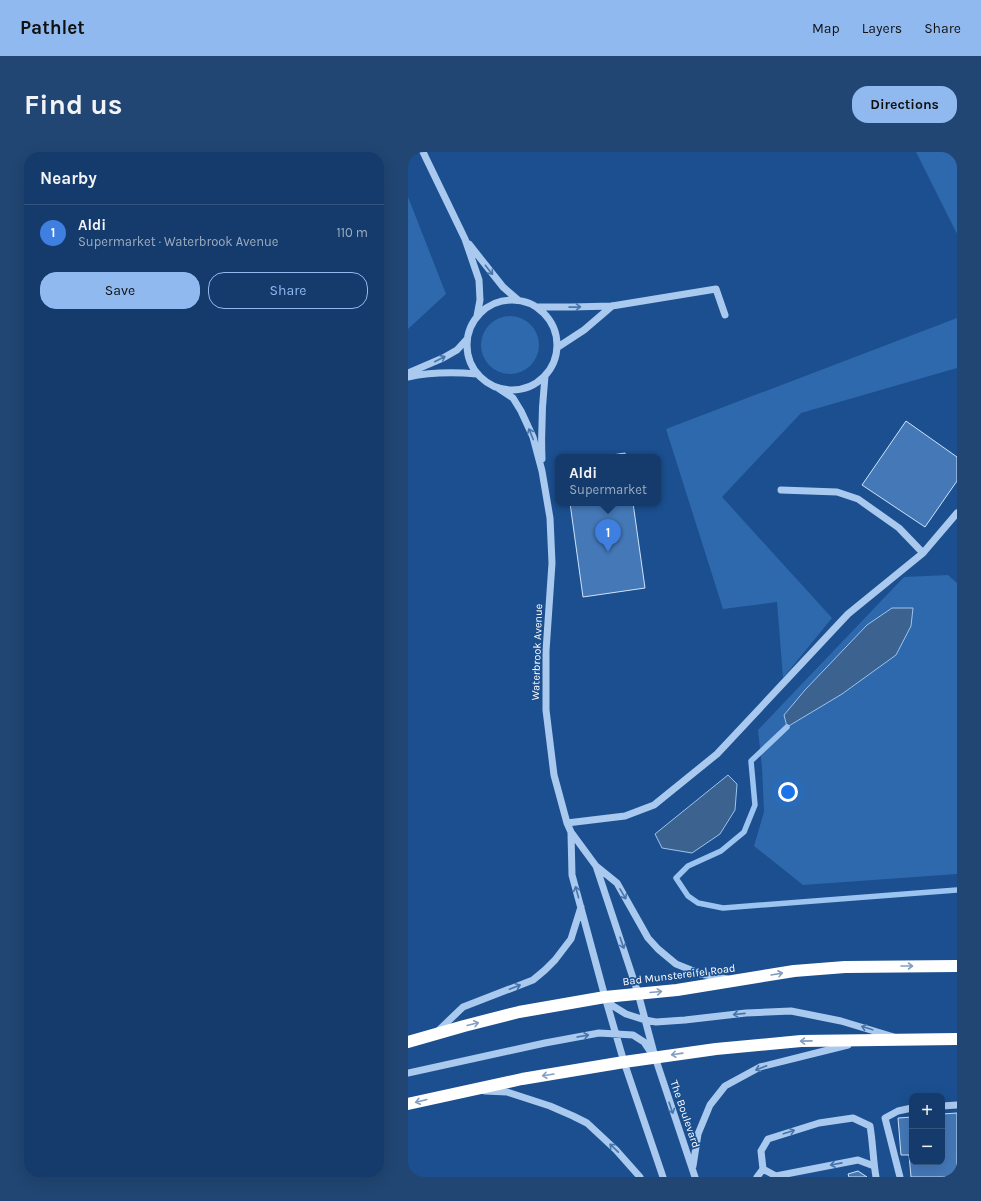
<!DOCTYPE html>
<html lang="en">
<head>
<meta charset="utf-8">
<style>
  body { margin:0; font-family:Karla,sans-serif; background:#214673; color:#f1f3f6 }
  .controls { position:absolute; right:12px; bottom:12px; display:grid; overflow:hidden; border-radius:8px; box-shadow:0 4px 16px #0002 }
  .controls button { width:36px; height:36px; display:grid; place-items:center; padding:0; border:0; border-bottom:1px solid #33557e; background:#143b6b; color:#f1f3f6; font:20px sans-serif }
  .you { position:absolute; left:380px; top:640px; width:14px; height:14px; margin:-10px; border:3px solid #fff; border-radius:50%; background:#1a73e8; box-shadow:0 0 0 6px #1a73e833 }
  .badge { display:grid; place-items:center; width:26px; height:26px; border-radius:50%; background:#90b9f0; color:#fff; font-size:13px; font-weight:700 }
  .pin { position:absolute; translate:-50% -33px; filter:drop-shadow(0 1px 2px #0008) }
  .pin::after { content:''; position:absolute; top:21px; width:14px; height:12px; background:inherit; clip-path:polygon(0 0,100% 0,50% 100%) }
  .popup { position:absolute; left:147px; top:302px; width:106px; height:52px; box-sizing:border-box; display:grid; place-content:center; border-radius:8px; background:#143b6b; filter:drop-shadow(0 1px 3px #0005); font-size:13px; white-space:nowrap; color:#9dadc1 }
  .popup b { font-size:15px; color:#f1f3f6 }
  .popup::after { content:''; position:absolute; left:50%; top:100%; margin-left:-8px; border:8px solid transparent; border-top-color:#143b6b }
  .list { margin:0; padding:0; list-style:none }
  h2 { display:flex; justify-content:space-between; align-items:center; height:52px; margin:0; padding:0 16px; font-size:17px }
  h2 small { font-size:13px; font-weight:400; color:#9dadc1 }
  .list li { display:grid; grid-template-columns:26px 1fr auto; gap:12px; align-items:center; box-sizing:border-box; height:56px; padding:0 16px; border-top:1px solid #33557e }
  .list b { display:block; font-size:15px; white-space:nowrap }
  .list p { margin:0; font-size:13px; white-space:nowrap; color:#9dadc1 }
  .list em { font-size:13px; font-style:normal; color:#9dadc1 }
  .actions { display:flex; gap:8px; padding:12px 16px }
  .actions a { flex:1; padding:9px 0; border:1px solid #90b9f0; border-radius:16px; text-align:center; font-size:14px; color:#90b9f0 }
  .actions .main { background:#90b9f0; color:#111 }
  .map { position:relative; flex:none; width:549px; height:1025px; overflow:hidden; border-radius:16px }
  header { display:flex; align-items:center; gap:24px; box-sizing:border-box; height:56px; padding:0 20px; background:#90b9f0; color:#111 }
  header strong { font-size:19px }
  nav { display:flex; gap:22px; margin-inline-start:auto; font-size:14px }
  .intro { display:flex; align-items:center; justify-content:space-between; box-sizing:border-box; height:96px; padding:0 24px }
  h1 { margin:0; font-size:28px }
  .button { padding:10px 18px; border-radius:16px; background:#90b9f0; color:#111; font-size:14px; font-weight:700 }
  main { display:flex; gap:24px; padding:0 24px }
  aside { flex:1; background:#143b6b; border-radius:16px; box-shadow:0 4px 16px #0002 }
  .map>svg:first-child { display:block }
</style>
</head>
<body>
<header>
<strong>Pathlet</strong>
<nav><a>Map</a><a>Layers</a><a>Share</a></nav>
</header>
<div class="intro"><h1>Find us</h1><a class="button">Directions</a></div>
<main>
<aside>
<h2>Nearby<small></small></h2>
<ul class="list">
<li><span class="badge" style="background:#3f7fe0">1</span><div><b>Aldi</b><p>Supermarket · Waterbrook Avenue</p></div><em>110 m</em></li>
</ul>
<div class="actions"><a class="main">Save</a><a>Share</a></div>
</aside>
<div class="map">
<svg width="549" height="1025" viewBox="0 0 549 1025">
  <rect width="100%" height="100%" fill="#1b4f8f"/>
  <!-- green -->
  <path fill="#2e69ad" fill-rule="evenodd" d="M508,0h41v82z
    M0,45l38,97 -38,35z
    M73 193a29 29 0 1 1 58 0a29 29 0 1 1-58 0Z
    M549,166v50l-156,45 -79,84 110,121 -49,60 -6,-76 -54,7 -57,-180z
    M540,423l9,8v291l-154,11 -49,-39 10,-34 -2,-45 -4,-37 146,-153zM484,456h21l-17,47 -54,39 -55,33 -3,-12 21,-25 62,-65z"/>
  <!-- water -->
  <path fill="#3c6290" stroke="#9cc4f0" d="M484,456h21l-2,18 -15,29 -54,39 -55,33 -3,-12 21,-25 62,-65z
    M320,623l9,9 -2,26 -15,24 -28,19 -30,-5 -7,-14z"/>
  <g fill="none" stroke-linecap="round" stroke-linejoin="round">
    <!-- stream -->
    <path stroke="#9cc4f0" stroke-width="5.5" d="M379,575l-36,34 4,44 -11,27 -23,19 -33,15 -12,12 12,18 10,7 25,5 234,-18"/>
  </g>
  <!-- building -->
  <path fill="#4478b7" stroke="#cfe3fa" d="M498,269l51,36v24l-32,46 -63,-42z
    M217,301l1,4h-27z
    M162,351h63l12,85 -62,9z
    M549,961v64h-46l-2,-22h-8l-3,-37 14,-1v45h30v-48z
    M450,1019l9,6h-18l-1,-3z"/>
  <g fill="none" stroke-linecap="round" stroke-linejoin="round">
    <!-- minor -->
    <path stroke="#a9c9ee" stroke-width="7" d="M15,0l42,87 14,41 1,20 -3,16
      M61,92l34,43 15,13
      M59 193a45 45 0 1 1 90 0a45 45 0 1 1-90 0Z
      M129,155h35l40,-1 104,-17 9,26
      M150,195l26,-17 28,-24
      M0,221l35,-15 14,-8 10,-11
      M0,225c23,-5 45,-5 69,-3
      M90,236l15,10 8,13 12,26 9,34 8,47 2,45 -6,88v59l8,65 13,48 4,9 25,34 42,127 17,64 40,120
      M134,307c-1,-28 0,-55 3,-83
      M373,338l56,2 21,7 41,29 24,25
      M159,671l58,-7 29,-11 63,-51 131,-140 75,-61 34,-40
      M163,681l1,42 33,122 19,65 39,115
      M188,714l21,17 31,55 10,11 18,15 25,10 26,5
      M198,847l7,7 13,8 19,6 11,2 29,-2 61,-7 45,-2 50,10 53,16
      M30,879l25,-24 70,-27 12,-10 10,-10 16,-21 10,-32
      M0,921l137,-30 54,-10 34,2 11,7 8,12
      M77,939l22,1 43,14 23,10 14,7 29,27 24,27
      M534,954l15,-1
      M285,1014l5,-32 12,-29 15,-19 35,-19 88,-22
      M466,1014l-16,-6 -82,16 -13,-7 -2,-18 7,-12 51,-16 34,-5 17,8c3,17 3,34 6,51
      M349,1025l6,-8
      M492,1025l-15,-59 13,-7 14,-3"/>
    <!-- highway -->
    <path stroke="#fff" stroke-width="12" d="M0,890l56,-16 55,-14 86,-15 72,-7 117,-19 51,-4 112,-1
      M0,952l114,-25 102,-17 92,-13 85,-8 156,-2"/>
  </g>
  <!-- one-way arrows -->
  <defs><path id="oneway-shaft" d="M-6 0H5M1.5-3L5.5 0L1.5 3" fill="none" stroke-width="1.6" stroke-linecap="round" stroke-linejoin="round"/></defs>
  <g stroke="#4674ac">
    <use href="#oneway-shaft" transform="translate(81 118) rotate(52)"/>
    <use href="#oneway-shaft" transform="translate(167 155) rotate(-1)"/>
    <use href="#oneway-shaft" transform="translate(32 207) rotate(-27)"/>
    <use href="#oneway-shaft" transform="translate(123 282) rotate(-112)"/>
    <use href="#oneway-shaft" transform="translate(169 740) rotate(-105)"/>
    <use href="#oneway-shaft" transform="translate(215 742) rotate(60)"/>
    <use href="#oneway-shaft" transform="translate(214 791) rotate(71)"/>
    <use href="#oneway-shaft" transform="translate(107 835) rotate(-21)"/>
    <use href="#oneway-shaft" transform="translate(331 862) rotate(174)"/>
    <use href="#oneway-shaft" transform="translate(459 876) rotate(-163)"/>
    <use href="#oneway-shaft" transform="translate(175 884) rotate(-10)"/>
    <use href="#oneway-shaft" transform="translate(353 916) rotate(159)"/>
    <use href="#oneway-shaft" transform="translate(263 956) rotate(71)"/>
    <use href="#oneway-shaft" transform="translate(381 980) rotate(-18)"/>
    <use href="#oneway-shaft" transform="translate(206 996) rotate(-136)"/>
    <use href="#oneway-shaft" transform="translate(428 1012) rotate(169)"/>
  </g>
  <g stroke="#829ec1">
    <use href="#oneway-shaft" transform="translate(499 814)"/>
    <use href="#oneway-shaft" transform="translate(369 822) rotate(-10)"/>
    <use href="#oneway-shaft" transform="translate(248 840) rotate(-5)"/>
    <use href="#oneway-shaft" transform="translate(65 872) rotate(-14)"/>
    <use href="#oneway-shaft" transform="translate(398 889) rotate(179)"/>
    <use href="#oneway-shaft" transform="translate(269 902) rotate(172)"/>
    <use href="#oneway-shaft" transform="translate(140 923) rotate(171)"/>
    <use href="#oneway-shaft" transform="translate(13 949) rotate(166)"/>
  </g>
  <g text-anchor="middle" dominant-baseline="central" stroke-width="3.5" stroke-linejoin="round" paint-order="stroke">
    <!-- street labels -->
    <g font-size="11" fill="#fff" stroke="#1b4f8f">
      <text transform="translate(129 500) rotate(-88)">Waterbrook Avenue</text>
      <text transform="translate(271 823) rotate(-7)">Bad Munstereifel Road</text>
      <text transform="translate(277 962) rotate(71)">The Boulevard</text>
    </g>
  </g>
</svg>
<div class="controls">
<button>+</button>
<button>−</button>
</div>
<div class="you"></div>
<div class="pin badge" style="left:200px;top:400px;background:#3f7fe0">1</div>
<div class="popup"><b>Aldi</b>Supermarket</div>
</div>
</main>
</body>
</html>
